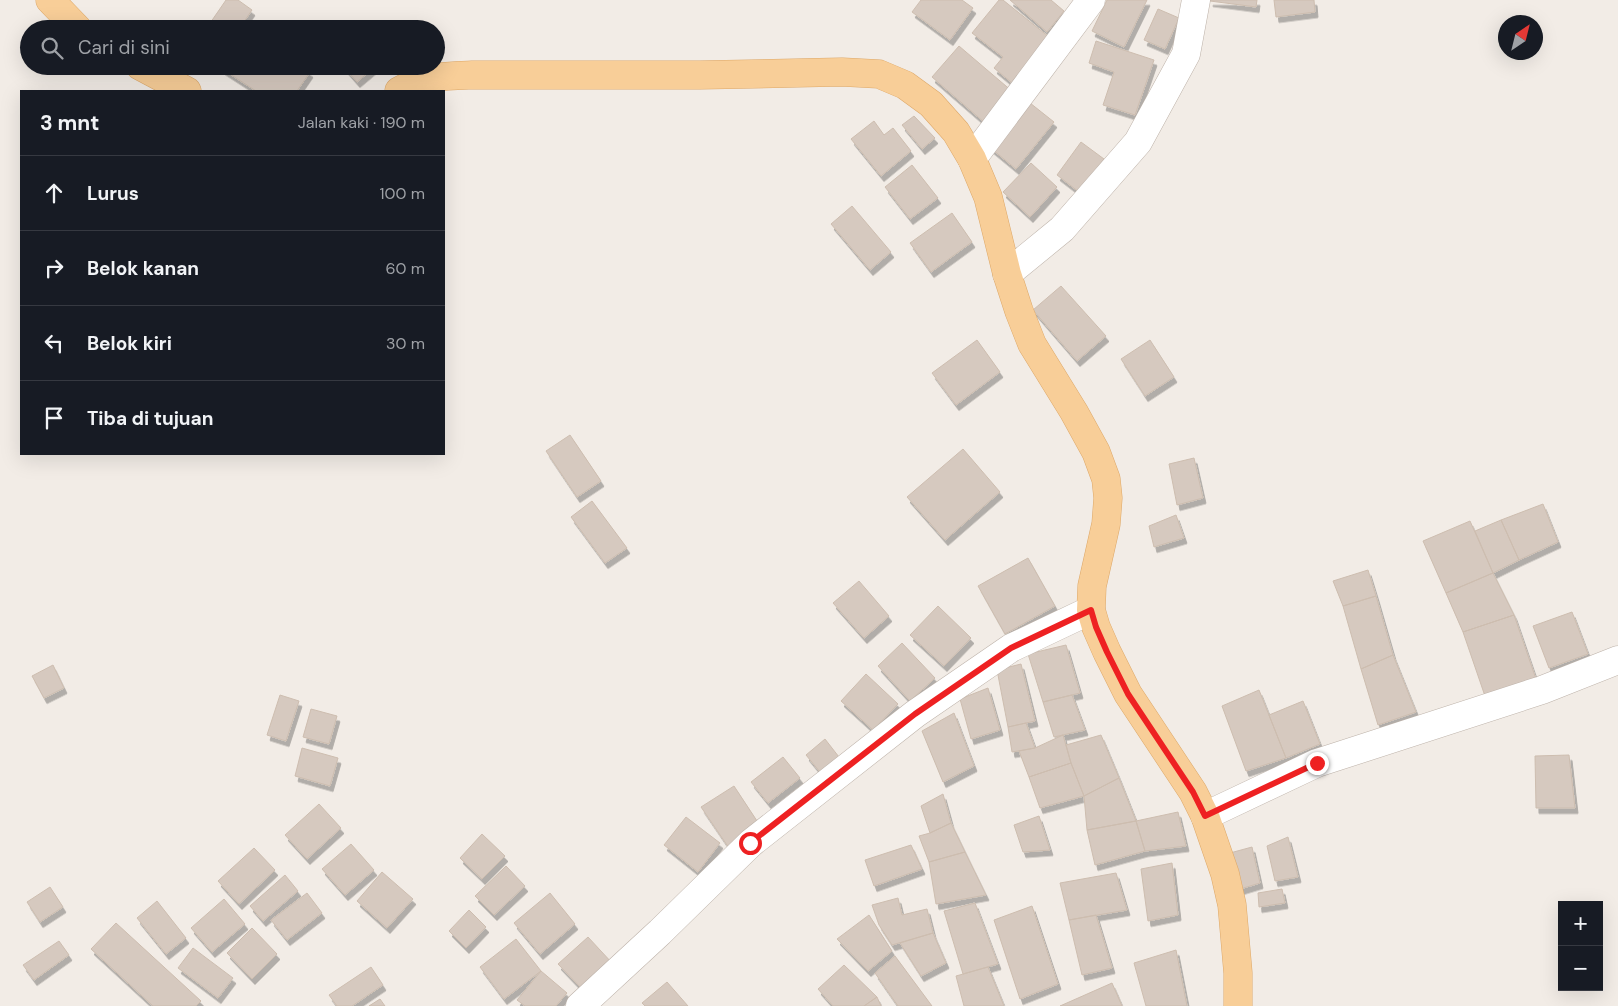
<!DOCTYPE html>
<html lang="id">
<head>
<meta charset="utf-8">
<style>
  body { margin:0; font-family:"DM Sans",sans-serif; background:#20242c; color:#f1f3f6 }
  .controls { position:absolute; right:15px; bottom:15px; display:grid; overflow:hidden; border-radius:0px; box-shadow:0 5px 20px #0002 }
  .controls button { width:45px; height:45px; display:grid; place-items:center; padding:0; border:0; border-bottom:1px solid #363941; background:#171b24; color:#f1f3f6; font:25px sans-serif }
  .compass { position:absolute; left:1498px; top:15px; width:45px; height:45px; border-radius:50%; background:#171b24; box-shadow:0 5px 20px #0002; rotate:35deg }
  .stop { position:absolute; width:15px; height:15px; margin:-11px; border:4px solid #ee2122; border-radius:50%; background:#fff }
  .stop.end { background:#ee2122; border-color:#fff; box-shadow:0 1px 5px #0008 }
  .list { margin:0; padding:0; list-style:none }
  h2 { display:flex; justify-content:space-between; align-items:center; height:65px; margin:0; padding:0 20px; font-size:21px }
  h2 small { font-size:16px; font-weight:400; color:#9ea1a6 }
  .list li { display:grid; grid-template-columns:32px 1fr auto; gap:15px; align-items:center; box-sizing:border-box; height:75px; padding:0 20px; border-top:1px solid #363941 }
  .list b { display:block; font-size:19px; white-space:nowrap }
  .list em { font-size:16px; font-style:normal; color:#9ea1a6 }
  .icon { flex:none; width:28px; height:28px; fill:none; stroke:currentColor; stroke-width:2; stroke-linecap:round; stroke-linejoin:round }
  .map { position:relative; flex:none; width:1618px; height:1006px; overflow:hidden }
  .search { position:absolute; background:#171b24; box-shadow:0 5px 20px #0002; left:20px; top:20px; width:425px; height:55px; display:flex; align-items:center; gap:12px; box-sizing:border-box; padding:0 18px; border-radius:28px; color:#9ea1a6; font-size:19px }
  .panel { position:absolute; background:#171b24; box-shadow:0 5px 20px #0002; left:20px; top:90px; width:425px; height:365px; border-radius:0px }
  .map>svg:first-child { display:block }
</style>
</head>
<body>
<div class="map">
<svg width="1618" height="1006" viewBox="0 0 1618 1006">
  <defs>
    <filter id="shadow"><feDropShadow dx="3" dy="5.5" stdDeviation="0" flood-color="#0004"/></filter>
  </defs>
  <rect width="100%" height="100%" fill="#f2ece6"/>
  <!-- building -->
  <path fill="#d6c9bf" stroke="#cdbdaf" filter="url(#shadow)" d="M226,0h12l14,10 -13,19h-33z
    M921,0h41l11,8 -23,32 -38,-28z
    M999,0h4l51,41 -37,46 -23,-19 9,-11 -31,-24z
    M1010,0h41l13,11 -17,21z
    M1107,0h40l-23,47 -32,-16z
    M1210,0h47l-1,7 -46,-6z
    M1274,0h40l1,12 -39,5z
    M1158,9l21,9 -14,31 -21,-9z
    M1096,41l58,19 -19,55 -32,-10 11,-33 -25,-9z
    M959,46l54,46 -28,31 -53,-46z
    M223,66h78l9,6 -13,19h-41l-34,-22z
    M343,66h33l-19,16z
    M1025,99l29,23 -38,47 -29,-24z
    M914,116l21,22 -13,11 -20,-24z
    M874,121l10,14 9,-7 18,23 -30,25 -30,-37z
    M1081,142l23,17 -25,33 -22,-17z
    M1031,163l26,24 -27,30 -27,-25z
    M912,165l26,33 -28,21 -25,-32z
    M852,206l39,46 -21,18 -39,-46z
    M952,213l20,29 -41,30 -21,-29z
    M1061,286l45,50 -29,25 -44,-51z
    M977,340l23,32 -44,33 -24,-32z
    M1150,340l24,37 -29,19 -24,-37z
    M570,435l31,46 -24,16 -31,-46z
    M963,449l37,43 -55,48 -38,-43z
    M1194,458l9,40 -26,7 -8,-41z
    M592,501l35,47 -22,15 -34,-46z
    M1543,504l15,38 -39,18 -18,-40z
    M1176,515l8,23 -30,9 -5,-21z
    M1501,520l18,40 -26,13 -18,-42z
    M1470,521l23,52 -47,20 -23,-52z
    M1028,558l27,48 -50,28 -27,-48z
    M1368,570l8,26 -33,10 -10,-25z
    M1493,573l21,42 -51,17 -17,-39z
    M859,581l30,35 -25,22 -31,-35z
    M1376,596l17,59 -32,14 -18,-63z
    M938,606l33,32 -27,28 -34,-31z
    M1572,612l16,42 -39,14 -16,-42z
    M1514,615l23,67 -51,17 -23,-67z
    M902,643l33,35 -25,23 -32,-35z
    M1066,645l14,48 -37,9 -15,-48z
    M1393,655l23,57 -38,13 -17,-56z
    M1021,664l14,57 -27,6 -11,-57z
    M53,665l11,23 -20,10 -12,-22z
    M866,674l32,30 -25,26 -32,-29z
    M988,688l12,42 -29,9 -11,-40z
    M1259,690l27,68 -40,13 -24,-65z
    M280,695l19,6 -13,40 -19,-6z
    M1072,695l13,35 -31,7 -11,-35z
    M1303,701l17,43 -34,14 -17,-43z
    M311,709l26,7 -8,28 -26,-7z
    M954,713l20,53 -31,16 -21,-51z
    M1026,723l9,25 -23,4 -4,-25z
    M1063,735l8,28 -42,14 -10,-26 16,-3z
    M1101,735l18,43 -35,18 -13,-33 -5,-18z
    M825,739l14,18 -19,15 -14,-17z
    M302,748l36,10 -8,28 -35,-10z
    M1569,755l6,53h-39l-1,-52z
    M783,757l17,21 -32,25 -17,-21z
    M1071,763l13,33 -44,12 -11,-31z
    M1119,778l17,43 -49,9 -3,-34z
    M734,786l27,41 -32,21 -28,-41z
    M943,794l8,29 -21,10 -9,-27z
    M319,804l22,24 -34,31 -22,-24z
    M1178,812l8,34 -41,5 -9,-30z
    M1039,816l11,34 -27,2 -9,-27z
    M686,817l34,26 -22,29 -34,-27z
    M1136,821l9,30 -50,14 -8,-35z
    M951,823l14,29 -36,10 -10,-26 11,-3z
    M482,834l23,22 -23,23 -22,-21z
    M1288,837l10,40 -23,4 -8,-35z
    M351,844l23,26 -29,25 -23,-26z
    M911,845l11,24 -48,17 -9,-26z
    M1252,847l8,36 -23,7 -7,-37z
    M254,848l21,22 -36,34 -21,-23z
    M965,852l21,43 -50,9 -7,-42z
    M1172,863l6,52 -30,6 -7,-52z
    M506,866l19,20 -31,29 -19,-19z
    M382,872l31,27 -26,29 -30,-27z
    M1116,873l11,37 -58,10 -9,-37z
    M285,875l13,16 -35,30 -13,-15z
    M50,887l13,20 -23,15 -13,-20z
    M1282,889l3,14 -26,4 -1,-14z
    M307,893l15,20 -35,27 -16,-20z
    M550,893l25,31 -35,30 -26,-31z
    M898,898l4,17 25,-6 6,24 -41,12 -13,-20 -7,-20z
    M224,899l21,25 -33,28 -21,-24z
    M157,901l29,37 -20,16 -29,-36z
    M975,903l23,61 -35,10 -19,-63z
    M1032,906l26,78 -38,15 -26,-79z
    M469,910l17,17 -20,21 -17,-17z
    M869,915l23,36 -24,20 -31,-32z
    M1096,915l16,53 -30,7 -13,-55z
    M116,923l85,78 -5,5h-43l-62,-57z
    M252,928l25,26 -25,25 -25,-26z
    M933,933l13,30 -25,13 -21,-33z
    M588,937l25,27 -29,27 -26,-27z
    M516,939l25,32 -37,28 -24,-32z
    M59,941l10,14 -35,25 -11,-15z
    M193,948l40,30 -15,20 -40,-30z
    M1176,950l11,56h-41l-12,-43z
    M895,956l37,50h-34l-23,-33z
    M844,965l33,32 -13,9h-31l-15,-17z
    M371,967l12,18 -31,21h-15l-8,-11z
    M988,967l16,39h-40l-8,-30z
    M541,971l26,22 -11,13h-31l-8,-6z
    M667,982l21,24h-43l-3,-3z
    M1112,983l10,23h-62z
    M877,997l4,9h-17z
    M380,999l5,7h-16z"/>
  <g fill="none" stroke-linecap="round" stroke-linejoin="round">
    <!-- minor casing -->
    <g stroke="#bdb2a9" stroke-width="29">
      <path id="minor" d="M972,159l119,-159
        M1007,274l55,-45 76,-87 48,-88 10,-54
        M1205,816l112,-53 225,-73 76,-30
        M580,1006l80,-74 91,-89 164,-129 96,-66 80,-38"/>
    </g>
    <!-- major casing -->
    <g stroke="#dda869" stroke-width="29">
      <path id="major" d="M50,0l28,29
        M140,66l47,25
        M399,91c25,-15 44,-15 73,-16h228l142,-3 37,2 26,11 26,19 25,28 16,27 16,38 19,77 12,37 13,33 42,68 22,40 10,27 2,19 -2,26 -14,62 -1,24 5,17 11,25 21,42 65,98 12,24 20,58 7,31 6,68v33"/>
    </g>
    <!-- minor -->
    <use href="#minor" stroke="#fff" stroke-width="28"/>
    <!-- major -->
    <use href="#major" stroke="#f8ce98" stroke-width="28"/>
  </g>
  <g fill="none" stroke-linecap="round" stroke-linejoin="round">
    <!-- route -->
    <path stroke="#ee2122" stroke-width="6" d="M750,843l165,-129 96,-66 80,-38 5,17 11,25 21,42 65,98 12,24 112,-53"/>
  </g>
</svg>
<div class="controls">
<button>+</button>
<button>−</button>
</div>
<svg class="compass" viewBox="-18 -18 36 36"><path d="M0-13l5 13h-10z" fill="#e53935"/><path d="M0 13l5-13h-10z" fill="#9ea1a6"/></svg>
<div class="stop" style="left:750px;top:843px"></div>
<div class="stop end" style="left:1317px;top:763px"></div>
<div class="search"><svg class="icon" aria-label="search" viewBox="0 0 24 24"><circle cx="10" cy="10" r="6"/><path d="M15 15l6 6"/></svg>Cari di sini</div>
<section class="panel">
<h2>3 mnt<small>Jalan kaki · 190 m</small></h2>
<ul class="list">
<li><svg class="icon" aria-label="ahead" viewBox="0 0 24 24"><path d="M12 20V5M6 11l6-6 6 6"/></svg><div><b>Lurus</b></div><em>100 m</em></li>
<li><svg class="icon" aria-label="right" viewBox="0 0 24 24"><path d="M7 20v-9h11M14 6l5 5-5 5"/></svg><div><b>Belok kanan</b></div><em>60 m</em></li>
<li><svg class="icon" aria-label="left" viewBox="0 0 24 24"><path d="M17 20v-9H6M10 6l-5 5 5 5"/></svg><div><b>Belok kiri</b></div><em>30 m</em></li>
<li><svg class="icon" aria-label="arrive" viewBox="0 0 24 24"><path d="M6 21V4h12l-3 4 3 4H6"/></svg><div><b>Tiba di tujuan</b></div></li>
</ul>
</section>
</div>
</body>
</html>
